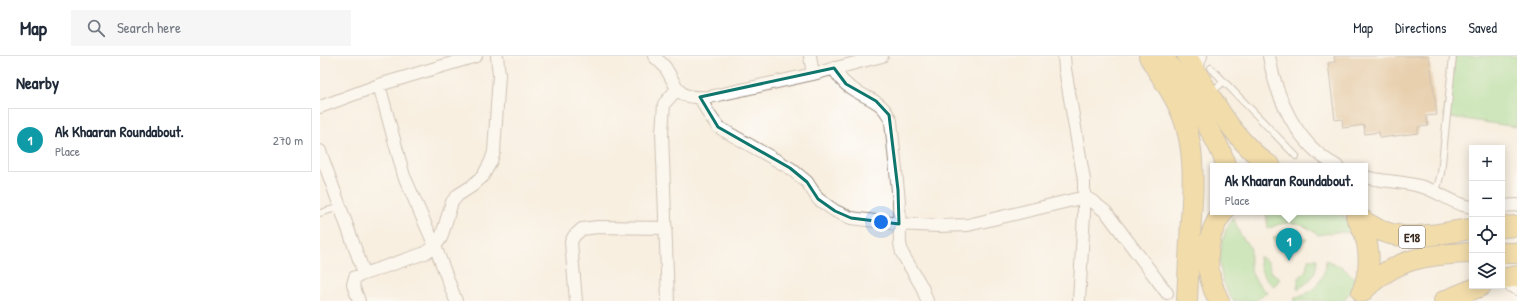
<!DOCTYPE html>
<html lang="en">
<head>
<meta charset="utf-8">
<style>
  body { margin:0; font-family:"Patrick Hand",sans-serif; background:#f6f6f7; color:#1f2937 }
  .controls { position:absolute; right:12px; bottom:12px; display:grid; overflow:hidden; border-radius:0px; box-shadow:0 2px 10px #0003 }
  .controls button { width:36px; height:36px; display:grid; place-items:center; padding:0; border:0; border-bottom:1px solid #e0e1e3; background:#fff; color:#1f2937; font:20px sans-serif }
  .you { position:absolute; left:561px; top:166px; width:14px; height:14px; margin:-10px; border:3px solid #fff; border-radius:50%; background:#1a73e8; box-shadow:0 0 0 6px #1a73e833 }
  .badge { display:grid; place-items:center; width:26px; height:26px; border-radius:50%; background:#ea580c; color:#fff; font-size:13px; font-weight:700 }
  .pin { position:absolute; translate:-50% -33px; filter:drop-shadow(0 1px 2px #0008) }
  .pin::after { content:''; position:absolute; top:21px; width:14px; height:12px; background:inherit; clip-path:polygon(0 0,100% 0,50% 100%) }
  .popup { position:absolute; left:890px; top:107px; width:158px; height:52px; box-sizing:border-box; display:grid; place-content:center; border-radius:0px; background:#fff; filter:drop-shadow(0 1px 3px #0005); font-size:13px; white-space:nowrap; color:#747a83 }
  .popup b { font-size:15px; color:#1f2937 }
  .popup::after { content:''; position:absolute; left:50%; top:100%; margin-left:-8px; border:8px solid transparent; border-top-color:#fff }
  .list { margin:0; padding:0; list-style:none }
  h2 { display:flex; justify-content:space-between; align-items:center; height:52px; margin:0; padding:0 16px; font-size:17px }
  h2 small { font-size:13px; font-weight:400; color:#747a83 }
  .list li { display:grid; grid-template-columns:26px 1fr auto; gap:12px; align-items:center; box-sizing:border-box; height:64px; margin:0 8px 8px; padding:0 8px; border:1px solid #e0e1e3; border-radius:0px }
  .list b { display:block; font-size:15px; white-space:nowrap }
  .list p { margin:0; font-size:13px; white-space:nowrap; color:#747a83 }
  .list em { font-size:13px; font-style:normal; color:#747a83 }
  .icon { flex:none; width:22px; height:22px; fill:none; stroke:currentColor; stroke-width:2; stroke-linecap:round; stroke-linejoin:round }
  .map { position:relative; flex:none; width:1197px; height:245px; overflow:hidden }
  header { display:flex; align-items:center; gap:24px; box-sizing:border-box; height:56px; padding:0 20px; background:#fff; border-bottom:1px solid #e0e1e3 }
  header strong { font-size:19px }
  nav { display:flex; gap:22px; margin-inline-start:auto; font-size:14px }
  .search { width:280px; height:36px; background:#f6f6f7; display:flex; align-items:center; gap:10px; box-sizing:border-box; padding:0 14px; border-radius:0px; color:#747a83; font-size:15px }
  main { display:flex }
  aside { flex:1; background:#fff }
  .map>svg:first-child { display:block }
</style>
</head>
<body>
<header>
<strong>Map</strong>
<div class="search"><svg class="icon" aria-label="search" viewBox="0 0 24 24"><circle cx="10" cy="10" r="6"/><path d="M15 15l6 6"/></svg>Search here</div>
<nav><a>Map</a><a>Directions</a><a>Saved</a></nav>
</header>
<main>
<aside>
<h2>Nearby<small></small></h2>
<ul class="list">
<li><span class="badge" style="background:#0f9aa8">1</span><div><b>Ak Khaaran Roundabout.</b><p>Place</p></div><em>270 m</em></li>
</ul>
</aside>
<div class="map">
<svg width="1197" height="245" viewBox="0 0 1197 245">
  <rect width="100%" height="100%" fill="#fff"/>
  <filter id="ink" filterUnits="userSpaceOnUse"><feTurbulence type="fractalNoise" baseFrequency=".025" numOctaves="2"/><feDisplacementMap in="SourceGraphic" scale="8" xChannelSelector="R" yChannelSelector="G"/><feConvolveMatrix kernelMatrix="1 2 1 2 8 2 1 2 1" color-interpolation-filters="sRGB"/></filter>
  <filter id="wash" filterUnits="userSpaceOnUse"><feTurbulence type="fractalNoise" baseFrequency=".012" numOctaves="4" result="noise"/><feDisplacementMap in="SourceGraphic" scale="16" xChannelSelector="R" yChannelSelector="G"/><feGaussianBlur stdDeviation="0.9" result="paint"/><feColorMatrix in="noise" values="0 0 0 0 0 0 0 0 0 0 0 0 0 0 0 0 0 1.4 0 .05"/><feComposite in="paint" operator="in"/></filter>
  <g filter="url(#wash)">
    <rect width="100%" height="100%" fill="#f8efe0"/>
    <!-- green -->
    <path fill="#9edc91" stroke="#6c8358" d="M1135,0h62v71l-73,-11z
      M946,156h74l10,12 4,9 -18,-1 -18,3c-15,-13 -32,-16 -50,-6z
      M913,161l7,17 11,15c-4,18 2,33 16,43l-12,9h-22c-18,-27 -17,-57 0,-84z
      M973,177l14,6 -9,4 -13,-1 -7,3 -5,-7 9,-4z
      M939,200l9,6 3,10 9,7 -6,7c-11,-8 -15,-17 -15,-30z
      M988,203h9c0,15 -7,24 -20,30l2,-11 7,-8z
      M1006,204l16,7 13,11 -2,9 -9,14h-50l1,-3c19,-5 30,-18 31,-38z"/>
    <g id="blocks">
      <!-- building -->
      <path fill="#d4aa72" d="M1014,0h95l8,59 -11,1 2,10 -10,1v6l-38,5 -1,-6 -14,2 -1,-9 -21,3 -1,-9 -7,1 -7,-57 7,-1z"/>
    </g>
  </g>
  <g filter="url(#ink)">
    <use href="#blocks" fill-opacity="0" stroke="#9a8c7f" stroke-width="1"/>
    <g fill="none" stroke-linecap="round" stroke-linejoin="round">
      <!-- service casing -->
      <g stroke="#9a8c7f" stroke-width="8">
        <path id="service" d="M891,12l85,88
          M891,37l13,-12
          M1116,136l5,-19 12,-117
          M0,157l20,-6"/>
      </g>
      <!-- minor casing -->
      <g stroke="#9a8c7f" stroke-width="14">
        <path id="minor" d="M334,0c3,4 8,7 11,11 15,24 11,32 44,30l104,-23 69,-18
          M490,0l3,18
          M744,0l1,13 19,111v34l-5,87
          M949,0c7,42 28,89 68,110
          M514,12c4,8 9,15 17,20 17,12 31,11 40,33l8,80 1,42 2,10 20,34 5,14
          M877,16l2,-11 2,-5
          M59,29l25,91 31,70 21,55
          M380,41l8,16 10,14 72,41 17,14 11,17 17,12 16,7 48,6 39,2 30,-1 117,-28 7,4 14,11 61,81
          M0,51l59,-22 97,-29
          M0,95l44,122
          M1045,121c19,5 39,4 58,10 17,5 31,18 49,20
          M1182,150l15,-1
          M1184,223l5,6 8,4
          M39,245l-6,-16 2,-8 70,-24 10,-7 6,-8 11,-36 6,-7 14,-9 11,-10 8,-15 3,-9 5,-77 -2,-19
          M256,245l-5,-59 3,-6 8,-7 16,-2 68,1
          M348,245l-6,-169 2,-28 12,-14"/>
      </g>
      <!-- primary casing -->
      <g stroke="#9a8c7f" stroke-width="21">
        <path id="primary" d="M843,0c16,21 30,45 43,68 8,14 16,26 20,42
          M867,0c24,39 45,85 84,110"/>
      </g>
      <!-- trunk casing -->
      <g stroke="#9a8c7f" stroke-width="22">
        <path id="trunk" d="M829,0c13,23 30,44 37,70 9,30 7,62 5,93 -1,27 -3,55 -4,82
          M1036,160c14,23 17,50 6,76
          M1037,160c38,32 71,18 115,13
          M1182,171l15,-1
          M1182,197h15
          M1182,223l15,-3
          M1043,235c32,-33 65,-37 109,-38
          M899,245c-15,-28 -16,-63 4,-89
          M1124,245l37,-15"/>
      </g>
      <!-- service -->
      <use href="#service" stroke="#fff" stroke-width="6"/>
      <!-- minor -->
      <use href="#minor" stroke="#fff" stroke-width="12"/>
      <!-- primary -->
      <use href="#primary" stroke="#eac669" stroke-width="19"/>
      <!-- trunk -->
      <use href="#trunk" stroke="#eac669" stroke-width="20"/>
    </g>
  </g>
  <!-- marked area -->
  <path d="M0 0H1197V245H0ZM514,12l12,16 30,17 13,14 9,75 1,34 -48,-6 -16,-7 -17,-12 -11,-17 -17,-14 -72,-41 -18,-30z" fill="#f8efe0" fill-opacity=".55" fill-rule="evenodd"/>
  <path fill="none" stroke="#0f766e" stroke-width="3" stroke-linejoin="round" d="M514,12l12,16 30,17 13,14 9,75 1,34 -48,-6 -16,-7 -17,-12 -11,-17 -17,-14 -72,-41 -18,-30z"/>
  <g text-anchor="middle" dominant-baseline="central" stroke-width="3.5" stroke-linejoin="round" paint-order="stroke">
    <!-- shield labels -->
    <rect fill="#fff" stroke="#766a62" stroke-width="1" x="1079" y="170" width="26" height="22" rx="3"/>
    <g font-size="13" font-weight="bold" fill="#3b2a1e">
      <text x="1092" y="181">E18</text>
    </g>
  </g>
</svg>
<div class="controls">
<button>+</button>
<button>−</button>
<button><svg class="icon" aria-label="locate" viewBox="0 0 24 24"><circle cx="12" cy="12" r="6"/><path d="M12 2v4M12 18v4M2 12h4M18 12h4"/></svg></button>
<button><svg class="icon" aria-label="layers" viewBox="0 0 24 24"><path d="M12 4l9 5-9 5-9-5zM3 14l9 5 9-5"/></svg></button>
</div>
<div class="you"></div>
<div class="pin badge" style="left:969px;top:205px;background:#0f9aa8">1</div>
<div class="popup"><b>Ak Khaaran Roundabout.</b>Place</div>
</div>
</main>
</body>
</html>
